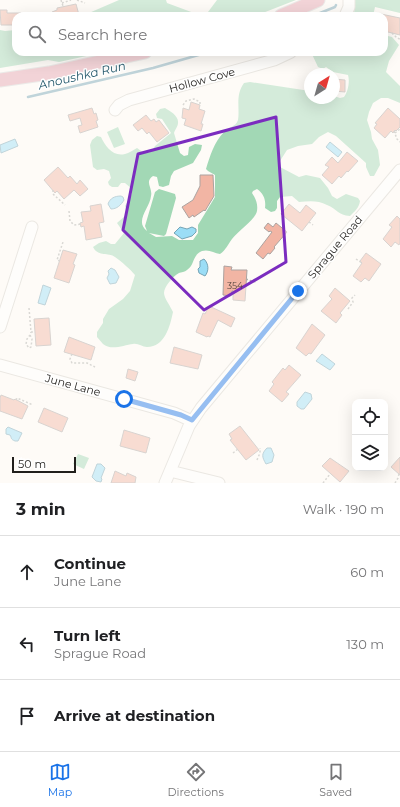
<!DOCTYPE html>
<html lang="en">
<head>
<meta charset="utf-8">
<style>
  body { margin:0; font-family:Montserrat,sans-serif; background:#f6f6f6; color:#202124 }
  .controls { position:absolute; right:12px; bottom:12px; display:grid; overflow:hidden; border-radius:8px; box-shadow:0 4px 16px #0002 }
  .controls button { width:36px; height:36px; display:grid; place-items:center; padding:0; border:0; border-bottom:1px solid #e0e0e0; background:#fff; color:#202124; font:20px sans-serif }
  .compass { position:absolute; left:304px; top:68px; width:36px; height:36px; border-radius:50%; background:#fff; box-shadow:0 4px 16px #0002; rotate:37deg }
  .scale { position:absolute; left:12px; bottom:10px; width:64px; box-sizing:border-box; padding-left:4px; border:2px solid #211f1c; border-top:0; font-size:11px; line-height:14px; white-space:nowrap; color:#211f1c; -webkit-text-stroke:3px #fff; paint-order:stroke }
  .stop { position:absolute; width:12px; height:12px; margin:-9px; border:3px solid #1a73e8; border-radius:50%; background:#fff }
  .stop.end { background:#1a73e8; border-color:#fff; box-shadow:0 1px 4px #0008 }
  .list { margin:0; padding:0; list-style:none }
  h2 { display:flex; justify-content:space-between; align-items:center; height:52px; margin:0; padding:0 16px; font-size:17px }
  h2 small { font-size:13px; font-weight:400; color:#757577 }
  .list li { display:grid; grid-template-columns:26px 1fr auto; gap:12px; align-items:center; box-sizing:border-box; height:72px; padding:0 16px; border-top:1px solid #e0e0e0 }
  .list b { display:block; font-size:15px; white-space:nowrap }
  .list p { margin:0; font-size:13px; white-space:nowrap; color:#757577 }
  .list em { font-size:13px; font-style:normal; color:#757577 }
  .icon { flex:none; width:22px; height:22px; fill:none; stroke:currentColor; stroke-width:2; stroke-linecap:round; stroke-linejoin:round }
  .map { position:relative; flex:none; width:400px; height:483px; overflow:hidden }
  .search { position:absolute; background:#fff; box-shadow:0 4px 16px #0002; left:12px; right:12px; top:12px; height:44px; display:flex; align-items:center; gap:10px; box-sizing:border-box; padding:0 14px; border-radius:12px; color:#757577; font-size:15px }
  .sheet { height:268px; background:#fff }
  nav { display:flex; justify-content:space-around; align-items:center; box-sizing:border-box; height:56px; border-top:1px solid #e0e0e0; background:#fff; font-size:11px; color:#757577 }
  nav a { display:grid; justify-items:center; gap:2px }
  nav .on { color:#1a73e8 }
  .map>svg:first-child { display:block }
</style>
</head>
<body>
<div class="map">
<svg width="400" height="483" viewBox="0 0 400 483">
  <rect width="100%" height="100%" fill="#fefbf7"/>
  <!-- green -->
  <path fill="#a2d8b5" d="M119,0h47l1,3 35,13h-120z
    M217,0h79l-41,16h-50z
    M355,0h45v13l-25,-6 -2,9h-21l2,-2z
    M0,30l5,1 11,-1v22h89l-46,10 -11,-2 -48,8z
    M384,35l8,2 7,8 -10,16 -3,11 14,14v17l-12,-5h-7l-8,5 -4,9 -2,8 4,12 1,7 6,11 2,15 -6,11h-4l-4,-9v-4l-30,-27 -8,-4 -9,5 -7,7 -14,2 -11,4 -7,11v6l19,10 7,-2 14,3 8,10 4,8 5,3 9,-5 12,4 2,3c-1,7 -5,10 -10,15 -12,-1 -13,-7 -23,-11 -9,-5 -18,-4 -28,-3l-7,-6 -12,1 -3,4v7l-2,3 -4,1 -6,-4c1,-8 -1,-14 -8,-19l-4,2 -1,2c4,6 6,11 5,18 -2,9 -19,20 -25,28 -4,5 -6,11 -12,15 -6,-1 -11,-5 -18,-3 -10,4 -7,14 -15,19 -2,2 -6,2 -8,3 -6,3 -15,14 -15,20 0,5 7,14 9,19 -3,14 -8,35 -26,35 -5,0 -9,-4 -14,-3 -9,1 -22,7 -30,0 -2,-2 -4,-5 -6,-7v-5l6,-9v-4l6,-10 14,-10 7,-8 5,-16c-5,-6 -13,-13 -20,-18 -7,-5 -17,0 -22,-10l6,-4 7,-2 5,3h4l9,-11 -7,-10 9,-8 1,-3 -2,-6 6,-10 1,-7 -7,-6h-4l-3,4h-6l-3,-2 -1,-3 3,-4 -2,-7 -5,-2 -7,1 -4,-3 -3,-22 2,-5 5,-4 4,1c4,9 12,20 24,17 4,-1 8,-4 12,-6l7,5 7,-1 4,-6 16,-13 -9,-14 -5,-1 -1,-4 4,-5 5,-1c5,3 14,8 13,15 0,3 -3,7 -4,10l6,20 4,3 4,-1 1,-8 6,-3 7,1 -1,5 -8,13 -19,8 -3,5 -2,9 -6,2 -4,-1 -2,-9 -4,-1c-9,6 0,12 -2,20 -1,12 -17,25 -4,35l-2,-5 10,-34 4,-3 16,5 1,4 -10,36 -2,2 -15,-3 7,4 16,-1 7,4h14l5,-7v-8l17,-28v-22l-7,-4 -2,-2c4,-13 8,-27 18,-37 4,-5 12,-5 14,-12 2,-12 -3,-25 6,-37l6,-1 60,9v7h24v-2l6,2 4,-1c4,-5 6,-16 4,-22l-15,-3 -7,-5 -3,2 -5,-2 -7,-15h73z
    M118,127l7,17 -11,4 -7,-16z
    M78,454l11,4 -5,11 -11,-5z"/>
  <!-- water -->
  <path fill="#9bddf6" stroke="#76a4b5" d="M15,139l3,7 -17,7 -1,-8z
    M330,142l12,10 -4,5 -12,-10z
    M121,196l2,1 1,3c-3,5 -7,9 -13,9l-3,-5c2,-6 7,-8 13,-8z
    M180,227l7,2 5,-2 4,2v3l-4,4 -10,3 -8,-6z
    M204,259c5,5 5,12 1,17l-6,-3 -1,-4 2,-2v-6z
    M111,268l4,2 4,7 -3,6 -6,1 -3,-6 2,-4 -1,-3z
    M43,285l8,3 -6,17 -7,-2z
    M322,354l13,10 -5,6 -14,-9z
    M305,392l6,2 1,5 -8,10h-3l-4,-3v-4z
    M8,427l14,6 -4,8h-3c-5,-2 -3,-3 -5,-6l-4,-1v-5z
    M267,448h4l3,7 -2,7 -6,2c-4,-7 -5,-10 1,-16z
    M97,464h4l4,4 -4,10 1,1 -1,3 -5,-1 -4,-4z"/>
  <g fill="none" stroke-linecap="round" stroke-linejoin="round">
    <!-- stream -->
    <path stroke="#76a4b5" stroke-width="2.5" d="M317,16l3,-3 15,-6 1,-2
      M28,97l125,-29 56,-16"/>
  </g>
  <!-- building -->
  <path fill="#f2b5a4" stroke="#aca3a0" d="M76,4l3,11 -3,1h-23l-1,-4 5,-2v-2z
    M0,10h7v3h14v3h-5v9h-15z
    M376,13l24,5v17l-16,-4v-15h-8z
    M334,79l11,1v12l-11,-1z
    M191,102l9,3 -1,4 6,2 -4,13h2l-2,7 -17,-6 2,-6 -4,-1 1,-10 6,2z
    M92,108l2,6 2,-1 2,7 -2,1 2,6 -18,6 -2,-7 4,-1 -2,-7 -10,3 -2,-6z
    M388,108l12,11v8l-4,4 -1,-1 -2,3 -2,-2 -6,7 -11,-10 3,-4 -2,-1z
    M146,115l5,6 3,-2 2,3 3,-2 10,13 -12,9 -8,-10 -2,2 -5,-6 -4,3 -5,-6z
    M347,152l11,9 -10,11 -1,-1 -6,7 -2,-2 -7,8 -10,-9 7,-8 -4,-2 7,-8 6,6z
    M58,167l10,11 2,-2 7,8 3,-4 8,9 -8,7 -6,-6 -10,9 -7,-8 -2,2 -11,-13z
    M200,175h13l1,21 -9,15 -1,-1 -10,7 -1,-2 -4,3 -7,-11 11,-7 7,-14z
    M101,204l3,18 -5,1 3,14 -16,3 -2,-14 -3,1 -1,-4 3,-1 -2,-10 10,-1 -1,-5z
    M289,204l11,9 6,-8 10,8 -14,18 -21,-17z
    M397,216l3,3v24l-1,2 -4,-3 -4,5 -8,-8 9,-12 -3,-2z
    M268,223l5,4 3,-4 11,9 -13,15 1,1 -5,6 -2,-1 -5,6 -7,-6 16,-21 -2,-1 -1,1 -5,-4z
    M63,250l14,4 -4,10 2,1 -6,18 -15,-5z
    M366,253l15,11 -12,17 -4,-3 -4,4 -8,-6 9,-13 -2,-2z
    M224,266l8,1 -1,3h16l-2,31 -12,-1v-9h-1l-1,5 -8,-1z
    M335,288l15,13 -10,12 2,2 -6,8 -15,-12 11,-12 -3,-3z
    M209,306l26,12 -4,9 -13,-7 -8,17 -2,-1 -1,1 -11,-5 7,-19 2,1z
    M49,318l2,27 -15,1 -2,-27z
    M312,324l13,11 -14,19 -2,-1 -3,3 -10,-8z
    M69,337l26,10 -4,13 -27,-8z
    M174,347l28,8 -4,14 -28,-6z
    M289,365l12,10 -15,17 3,2 -7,8 -13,-11 5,-7 -2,-2 11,-14 2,2z
    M128,369l10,3 -3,9 -9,-3z
    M1,395l13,5 1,-1 13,7 -6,13 -22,-8v-13z
    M44,408l24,10 -6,14 -24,-10z
    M240,426l19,24 -13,10 -16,-20 2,-1 -3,-5z
    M124,430l26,8 -4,15 -26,-7z
    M400,457v18l-9,-8z
    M330,458l19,13 -9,11 -18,-16z
    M115,471l11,5 1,-3 9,4 -1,6h-24z"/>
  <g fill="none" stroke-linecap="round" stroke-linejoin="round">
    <!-- minor casing -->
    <g stroke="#d5d0c9" stroke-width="13">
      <path id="minor" d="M345,16l4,-9v-7
        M115,110l4,-5 10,-5 145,-40 17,-8
        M0,327l32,-100
        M0,365l174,48 18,8
        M170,471l49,12
        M165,483l24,-57 12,-18 199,-238"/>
    </g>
    <!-- major casing -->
    <g stroke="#d7d7d6" stroke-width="15">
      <path id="major" d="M281,16l37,-16
        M0,80l49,-7 96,-21"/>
    </g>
    <!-- path -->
    <path stroke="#afada9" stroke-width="1.5" stroke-dasharray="2 2" stroke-linecap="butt" d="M61,0l2,6
      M77,0l8,3
      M62,3l9,-3
      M392,33l5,5 3,1
      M183,105l3,-4 8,-2 6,3v3
      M394,131l3,8 3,3
      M395,133l5,-4
      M53,190v4l12,11
      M69,211l1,10 4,4 7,-1
      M309,222l4,3
      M356,259l6,4
      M60,261l-3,-1 6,-18
      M246,279l11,4
      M29,308l2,24h4
      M348,309l5,-7 -1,-4 3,-3
      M30,335l2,4 -1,8 -2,1 -3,-4 1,-5 3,-4 1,-3
      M72,354l-2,5 2,4h15l8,4
      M16,400l1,-2 16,7
      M233,453l5,-4
      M257,460l3,-7v-5
      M323,483l7,-9
      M395,483l3,-5 1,-4"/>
    <!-- minor -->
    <use href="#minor" stroke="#fff" stroke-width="11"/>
    <!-- major -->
    <use href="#major" stroke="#e4a3af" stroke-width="13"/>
  </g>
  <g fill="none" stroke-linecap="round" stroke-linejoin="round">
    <!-- route -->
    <path stroke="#1a73e8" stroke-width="5" d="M124,399l57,16 11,5 106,-129"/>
  </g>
  <!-- marked area -->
  <path d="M0 0H400V483H0ZM276,117l10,145 -82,48 -81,-80 15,-76z" fill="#fefbf7" fill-opacity=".55" fill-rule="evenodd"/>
  <path fill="none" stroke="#7b2cbf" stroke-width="3" stroke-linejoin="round" d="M276,117l10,145 -82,48 -81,-80 15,-76z"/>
  <g text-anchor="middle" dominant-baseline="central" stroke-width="3" stroke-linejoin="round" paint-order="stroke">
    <!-- number labels -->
    <g font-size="9" fill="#55443e">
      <text x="235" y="285">354</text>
    </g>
    <!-- street labels -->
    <g font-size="11" fill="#211f1c" stroke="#fff">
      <text transform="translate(202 80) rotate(-15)">Hollow Cove</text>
      <text transform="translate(335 247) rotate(-50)">Sprague Road</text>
      <text transform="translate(73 385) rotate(15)">June Lane</text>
    </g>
    <!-- water labels -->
    <g font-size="12" font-style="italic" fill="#24596c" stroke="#fff">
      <text transform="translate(82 75) rotate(-13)">Anoushka Run</text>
    </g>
  </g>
</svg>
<div class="controls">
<button><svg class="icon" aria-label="locate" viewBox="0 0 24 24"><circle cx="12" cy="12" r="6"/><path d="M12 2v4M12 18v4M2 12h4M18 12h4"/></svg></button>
<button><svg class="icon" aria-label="layers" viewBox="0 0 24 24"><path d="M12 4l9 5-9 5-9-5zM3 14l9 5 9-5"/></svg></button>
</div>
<svg class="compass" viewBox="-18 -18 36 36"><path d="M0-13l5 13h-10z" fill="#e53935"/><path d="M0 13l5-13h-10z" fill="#757577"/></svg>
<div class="scale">50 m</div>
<div class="stop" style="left:124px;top:399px"></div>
<div class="stop end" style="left:298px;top:291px"></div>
<div class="search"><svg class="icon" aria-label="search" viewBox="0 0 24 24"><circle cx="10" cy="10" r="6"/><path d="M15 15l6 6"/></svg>Search here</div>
</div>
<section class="sheet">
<h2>3 min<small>Walk · 190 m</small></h2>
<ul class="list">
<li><svg class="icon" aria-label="ahead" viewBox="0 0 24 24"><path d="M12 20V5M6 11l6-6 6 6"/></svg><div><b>Continue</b><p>June Lane</p></div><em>60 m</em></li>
<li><svg class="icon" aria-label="left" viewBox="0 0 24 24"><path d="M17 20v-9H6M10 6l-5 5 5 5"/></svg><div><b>Turn left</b><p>Sprague Road</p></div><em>130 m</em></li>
<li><svg class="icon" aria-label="arrive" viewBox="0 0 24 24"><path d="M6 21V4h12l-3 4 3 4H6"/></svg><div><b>Arrive at destination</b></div></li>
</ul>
</section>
<nav>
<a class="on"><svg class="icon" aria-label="map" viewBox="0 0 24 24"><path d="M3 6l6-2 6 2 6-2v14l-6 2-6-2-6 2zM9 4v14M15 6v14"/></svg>Map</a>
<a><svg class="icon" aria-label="directions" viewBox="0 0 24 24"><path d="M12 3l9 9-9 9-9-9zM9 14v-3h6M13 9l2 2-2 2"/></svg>Directions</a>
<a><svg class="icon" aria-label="saved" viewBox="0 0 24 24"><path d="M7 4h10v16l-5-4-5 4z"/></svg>Saved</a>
</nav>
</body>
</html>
